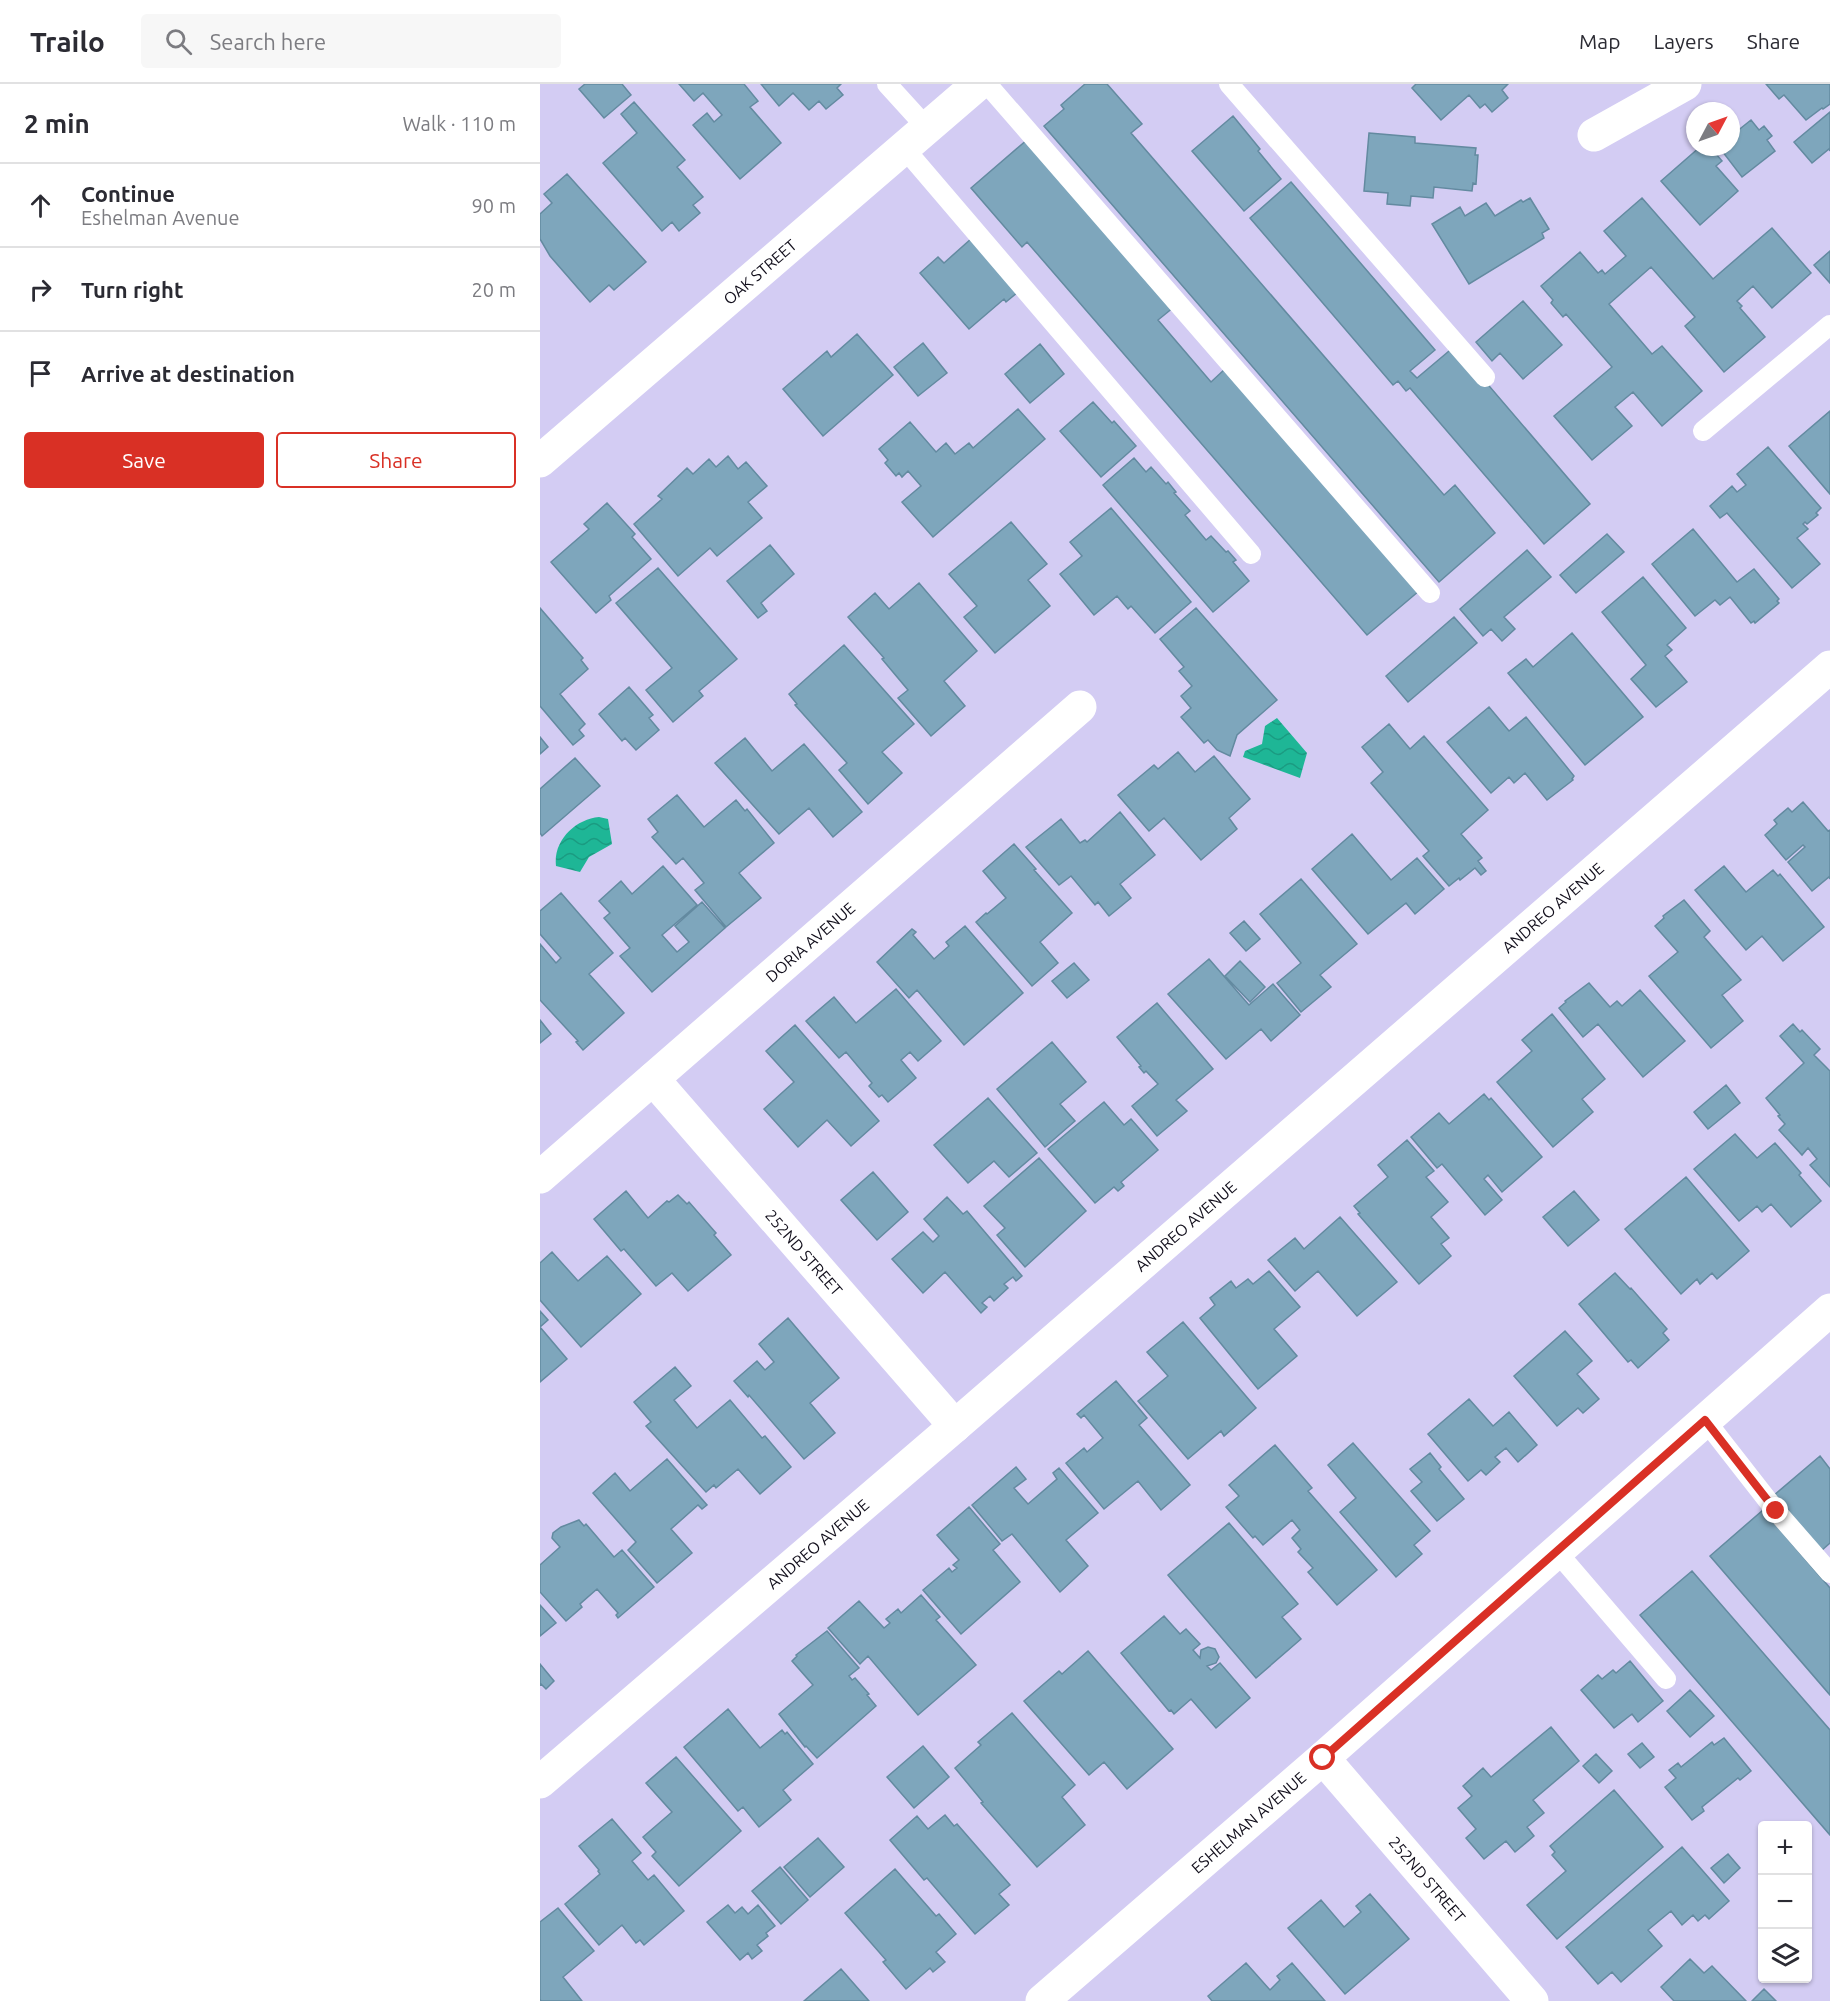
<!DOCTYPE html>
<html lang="en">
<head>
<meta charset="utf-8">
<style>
  body { margin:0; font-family:Ubuntu,sans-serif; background:#f7f7f7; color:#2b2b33 }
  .controls { position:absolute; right:18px; bottom:18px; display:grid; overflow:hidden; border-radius:6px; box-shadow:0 2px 4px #0004 }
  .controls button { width:54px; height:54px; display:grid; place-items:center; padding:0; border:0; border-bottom:2px solid #e1e1e2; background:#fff; color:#2b2b33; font:30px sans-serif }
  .compass { position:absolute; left:1146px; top:18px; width:54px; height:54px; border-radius:50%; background:#fff; box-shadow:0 2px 4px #0004; rotate:49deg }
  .stop { position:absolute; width:18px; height:18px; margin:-14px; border:4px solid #d93025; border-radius:50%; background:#fff }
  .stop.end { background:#d93025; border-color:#fff; box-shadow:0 2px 6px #0008 }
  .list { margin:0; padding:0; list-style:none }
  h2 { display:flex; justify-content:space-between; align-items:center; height:78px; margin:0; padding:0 24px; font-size:26px }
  h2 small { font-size:20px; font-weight:400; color:#7c7c81 }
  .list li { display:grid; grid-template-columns:39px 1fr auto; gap:18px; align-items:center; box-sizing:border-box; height:84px; padding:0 24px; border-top:2px solid #e1e1e2 }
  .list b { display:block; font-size:22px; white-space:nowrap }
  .list p { margin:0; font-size:20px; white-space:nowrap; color:#7c7c81 }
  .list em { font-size:20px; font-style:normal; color:#7c7c81 }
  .actions { display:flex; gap:12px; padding:18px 24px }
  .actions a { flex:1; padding:14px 0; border:2px solid #d93025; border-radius:6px; text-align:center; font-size:21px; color:#d93025 }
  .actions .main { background:#d93025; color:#fff }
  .icon { flex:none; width:33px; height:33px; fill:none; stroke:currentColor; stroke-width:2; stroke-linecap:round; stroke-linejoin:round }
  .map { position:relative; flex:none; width:1290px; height:1917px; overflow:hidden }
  header { display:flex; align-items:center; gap:36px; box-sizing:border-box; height:84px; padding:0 30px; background:#fff; border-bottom:2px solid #e1e1e2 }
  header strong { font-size:28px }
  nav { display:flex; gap:33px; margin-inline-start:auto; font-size:21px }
  .search { width:420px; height:54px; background:#f7f7f7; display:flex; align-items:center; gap:15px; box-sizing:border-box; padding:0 21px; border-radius:6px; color:#7c7c81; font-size:22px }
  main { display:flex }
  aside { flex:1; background:#fff }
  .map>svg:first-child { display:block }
</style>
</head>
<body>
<header>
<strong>Trailo</strong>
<div class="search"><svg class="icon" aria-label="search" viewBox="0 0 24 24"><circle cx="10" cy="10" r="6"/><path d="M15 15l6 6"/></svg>Search here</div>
<nav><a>Map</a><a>Layers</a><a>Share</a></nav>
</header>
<main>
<aside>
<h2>2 min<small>Walk · 110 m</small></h2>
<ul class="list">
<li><svg class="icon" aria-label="ahead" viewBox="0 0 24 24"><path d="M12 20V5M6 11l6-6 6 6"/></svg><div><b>Continue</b><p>Eshelman Avenue</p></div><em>90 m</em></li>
<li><svg class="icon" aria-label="right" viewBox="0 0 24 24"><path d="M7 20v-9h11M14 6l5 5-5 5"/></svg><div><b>Turn right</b></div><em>20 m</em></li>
<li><svg class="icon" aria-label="arrive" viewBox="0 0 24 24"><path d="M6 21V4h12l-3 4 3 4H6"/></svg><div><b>Arrive at destination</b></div></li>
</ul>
<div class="actions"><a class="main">Save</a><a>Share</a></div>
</aside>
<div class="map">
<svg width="1290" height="1917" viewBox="0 0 1290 1917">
  <defs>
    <pattern id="water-waves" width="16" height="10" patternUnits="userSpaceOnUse" patternTransform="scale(1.5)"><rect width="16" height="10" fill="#1eb696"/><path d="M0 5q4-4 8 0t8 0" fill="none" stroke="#1a9b81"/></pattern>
  </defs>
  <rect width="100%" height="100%" fill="#d3ccf3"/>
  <!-- water -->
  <path fill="url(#water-waves)" d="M737,634l30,35 -7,25 -57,-21 2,-6 17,-7 3,-18z
    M59,733l9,2 4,25 -23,13 -9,15 -24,-6c-3,-26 20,-47 43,-49z"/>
  <!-- building -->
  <path fill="#7ea6bc" stroke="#638aa0" stroke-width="1.5" d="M45,0h37l9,11 -27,23 -25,-29z
    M139,0h65l14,17 -8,6 31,36 -41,36 -47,-54 14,-12 7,9 8,-7 -19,-22 -9,8z
    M221,0h80l-4,4 6,7 -17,14 -7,-8 -10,9 -16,-17 -14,13z
    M545,0h22l35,40 -11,9 313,362 11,-10 40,48 -56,49 -395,-456 20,-17 -3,-4z
    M876,0h92l-6,6 6,8 -16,14 -7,-8 -5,4 -11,-13 -28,25 -29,-32z
    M1226,0h64v20l-7,5 -1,-1 -16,12 -22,-25 -5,4z
    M94,18l51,58 -8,7 26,30 -10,8 7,8 -21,18 -7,-9 -10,9 -59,-68 34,-30 -16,-19z
    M1290,28v39l-1,-2 -17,14 -18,-21z
    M693,32l27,33 -2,2 23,28 -37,32 -52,-60z
    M1211,36l8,10 5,-4 8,10 -5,4 8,11 -33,26 -23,-30h12v-11z
    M829,49l46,4v6l61,5 -1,7h3l-2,29 -3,-1 -1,8 -38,-4 -1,11 -22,-2 -1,10 -23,-2 1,-11 -24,-2z
    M488,55l146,168 -16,13 53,62 15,-14 193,223 -52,44 -340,-393 -5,5 -51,-59z
    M1160,63h10l12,14 -6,5 22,25 -38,34 -39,-44z
    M27,90l79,88 -32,28 -5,-5 -19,17 -40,-46 -10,-17v-25l12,-11 -8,-9z
    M751,98l144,168 -25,21 7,7 38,-32 135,158 -46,40 -134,-156 -4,3 -8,-10 -5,4 -143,-167z
    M990,114l19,31 -7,4 2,5 -75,46 -37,-60 28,-17 5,9 21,-13 9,13 26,-16 2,2z
    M1102,114l71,81 59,-51 39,45 -39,35 -19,-22 -16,15 5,5 -2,2 25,29 -41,35 -39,-46 10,-9 -44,-50 -42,37 43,50 10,-8 40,45 -40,35 -29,-34 -18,15 17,19 -40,34 -38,-44 58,-49 -46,-53 -3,3 -12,-14 2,-3 -12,-14 39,-34 18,21 4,-3 3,4 21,-18 -22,-25z
    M432,154l46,54 -12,10 -2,-3 -35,30 -49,-56 18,-16 6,6z
    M1290,167v32l-16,-18z
    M983,217l39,44 -39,34 -23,-26 -8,8 -16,-19z
    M317,250l36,41 -70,61 -40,-47 44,-38 4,6z
    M383,259l24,30 -29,23 -24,-29z
    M500,260l24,30 -34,29 -25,-29z
    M553,318l19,21 2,-2 22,25 -35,31 -41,-46z
    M478,325l27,30 -112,98 -31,-35 19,-16 -13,-15 -6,6 -3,-4 -3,3 -11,-13 3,-3 -9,-11 31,-27 26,30 10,-9 9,11 14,-11 4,5z
    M1290,327v83l-41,-48z
    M1228,363l53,61 -5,5 2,2 -11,9 -2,-2 -2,2 5,5 -11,9 23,26 -28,24 -65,-75 -7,5 -10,-12 22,-20 5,6 9,-7 -9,-11z
    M188,372l10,13 8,-7 21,24 -19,16 14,16 -45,38 -7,-8 -32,28 -44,-52 28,-25 -4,-3 29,-28 6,6 16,-15 7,8z
    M594,374l12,14 5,-5 15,17 2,-2 8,10 -2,1 16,18 -5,4 21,25 5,-4 15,16 2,-1 8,9 -3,2 16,19 -36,31 -110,-127z
    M67,419l28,31 -3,3 19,22 -42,37 2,4 -15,13 -45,-51 38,-33 -5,-5z
    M571,424l80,94 -36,31 -24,-27 -3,3 -11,-13 -23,19 -34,-41 22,-18 -12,-14z
    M471,438l36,42 -19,16 22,26 -55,47 -31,-36 13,-11 -28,-32z
    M1153,445l44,53 17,-13 25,30 -2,2 2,2 -24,20 -1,-2 -3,2 -21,-26 -10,8 -5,-5 -20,16 -43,-52z
    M1067,450l17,18 -48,41 -16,-18z
    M230,461l24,29 -33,29 6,8 -9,7 -31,-37z
    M987,466l24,27 -47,40 11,12 -13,12 -11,-12 -8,7 -23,-27z
    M118,484l79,91 -38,32 4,5 -30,26 -27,-32 26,-22 -56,-65z
    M1103,493l43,51 -19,17 5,5 -7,6 22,26 -31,25 -25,-28 15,-14 -44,-53z
    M379,499l58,68 -33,30 21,25 -34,30 -33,-38 10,-8 -26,-31 2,-1 -36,-41 27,-24 14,16z
    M0,524l43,50 -2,2 7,9 -28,25 25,30 -6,6 5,6 -11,9 -33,-39z
    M656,524l81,92 -40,35 -7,21 -13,-6 -9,-10 -4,3 -23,-26 10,-9 -10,-12 11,-10 -13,-15 5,-4 -24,-28z
    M914,533l23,26 -69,59 -22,-26z
    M1032,549l71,84 -58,48 -77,-92 18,-14 7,8z
    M304,561l70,79 -32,28 20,21 -34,31 -29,-34 8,-7 -52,-58 2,-1 -8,-10z
    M89,603l24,28 -4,3 10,12 -23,20 -11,-12 -3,3 -23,-27z
    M949,623l20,24 17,-14 48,59 -2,3 1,1 -26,20 -22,-27 -11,10 -5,-6 -18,16 -44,-51z
    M849,640l21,25 14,-13 64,74 -27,24 21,24 -4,3 8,10 -5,4 -6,-7 -15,12 -1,-2 -10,8 -26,-30 6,-5 -58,-68 12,-11 -21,-25z
    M0,653l8,10 -8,7z
    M205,654l27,33 32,-27 58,68 -29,25 -24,-29 -30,26 -64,-71z
    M638,668l17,20 19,-16 36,43 -21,19 8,11 -36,31 -37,-42 -15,13 -31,-36 36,-30 4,4z
    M35,674l25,28 -58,50 -2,-3v-44z
    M137,711l27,32 32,-27 9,11 2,-2 27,34 -35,30 22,25 -35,29 -31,-37 9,-7 -21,-25 -7,6 -24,-27 6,-5 -10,-13z
    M1263,718l25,29 2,-1v49l-1,-2 -17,14 -24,-29 17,-15 -2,-2 -17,15 -21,-25 12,-11 -3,-4 14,-12 4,4z
    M580,728l35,43 -35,29 11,14 -22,18 -11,-14 -3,3 -24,-29 -12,9 -33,-38 35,-28 19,24 5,-3 2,2z
    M812,750l39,46 26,-22 27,31 -29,25 -9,-11 -38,31 -56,-65z
    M474,760l22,25 -2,1 38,43 -32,29 18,21 -26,23 -56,-64 10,-9 1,1 19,-16 -23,-27z
    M123,782l34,39 -35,30 15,17 12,-10 -14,-16 27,-24 23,26 -73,64 -32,-36 10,-8 -26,-30 6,-5 -11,-12 22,-20 11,13z
    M1184,782l22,26 27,-22 5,6 2,-2 44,53 -41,34 -21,-25 -16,14 -51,-60z
    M761,795l56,65 -37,31 11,12 -30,25 -24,-29 24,-20 -41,-49z
    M21,809l52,60 -24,21 35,39 -41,37 -7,-8 2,-1 -38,-41v-56l16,19 5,-5 -21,-24v-23z
    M1144,816l26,31 -6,6 37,43 -19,15 21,26 -32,27 -62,-72 29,-24 -23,-26 9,-8 -1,-2z
    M704,837l16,18 -14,12 -16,-18z
    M425,842l58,67 -59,52 -47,-55 -8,8 -32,-36 35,-33 4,3 -3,3 21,24 15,-13 -3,-4z
    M669,875l40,46 24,-21 27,31 -29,26 -10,-12 -35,30 -58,-65z
    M700,877l25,26 -15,15 -25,-26z
    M534,879l15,17 -22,18 -15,-17z
    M1049,899l21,24 7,-6 5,5 18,-16 45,51 -42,36 -45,-53 -15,13 -24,-29 7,-6 -1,-1z
    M356,905l45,52 -23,20 -8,-9 -9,8 15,18 -28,24 -6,-7 -3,2 -10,-11 3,-3 -26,-31 -7,6 -33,-37 28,-24 22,26z
    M617,919l56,66 -37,31 11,11 -30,25 -25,-30 26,-22 -12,-13 -2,2 -5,-6 2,-1 -24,-29z
    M1012,930l53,65 -23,20 11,13 -40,35 -56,-65 35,-31 -10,-11z
    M0,936l11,14 -11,9z
    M1253,940l7,8 2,-2 18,19 -6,6 16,16v116l-20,-22 7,-6 -9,-11 -6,7 -23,-25 6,-6 -7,-8 2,-1 -14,-17 38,-35 -24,-27z
    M255,941l84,96 -28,25 -24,-26 -29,27 -34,-38 30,-27 -28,-31z
    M512,958l34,40 -26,22 15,17 -30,26 -48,-58z
    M1186,1001l14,18 -32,26 -14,-17z
    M944,1010l5,6 2,-2 51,59 -40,35 -14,-17 -4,4 18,21 -17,15 -43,-51 -5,4 -26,-31 28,-24 10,11z
    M448,1014l49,55 -28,24 -15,-16 -26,22 -34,-38z
    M564,1018l20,23 7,-6 27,31 -37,32 3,4 -6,5 -4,-4 -19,16 -47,-54z
    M1195,1050l22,24 18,-15 26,30 -2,2 22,26 -30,26 -20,-23 -9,8 -5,-6 -18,15 -45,-52z
    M867,1056l27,31 -8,6 22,25 -17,15 18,21 -8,6 10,12 -32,28 -61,-70 2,-1 -6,-7 34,-29 -10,-12z
    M499,1074l47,53 -61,56 -28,-32 8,-7 -21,-22z
    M333,1088l35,40 -31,28 -36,-40z
    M1146,1093l63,74 -32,28 -5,-6 -12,11 -3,-5 -16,15 -56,-65z
    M86,1107l22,27 19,-17 2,1 9,-7 9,9 2,-2 27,31 -2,2 17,20 -43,36 -16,-18 -16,13 -32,-37 -3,2 -27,-32z
    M1034,1107l25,29 -31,26 -25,-29z
    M407,1113l16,17 4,-3 55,65 -6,5 -3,-4 -9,7 4,4 -14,13 -4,-5 -8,7 5,4 -6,6 -36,-41 -22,21 -31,-34 31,-27 10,10 6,-6 -15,-17z
    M800,1133l57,65 -40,34 -39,-45 -23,20 -27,-31 27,-22 9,11z
    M12,1168l26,29 29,-25 34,38 -60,53 -41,-47v-37z
    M729,1187l31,36 -26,22 23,27 -39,33 -58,-71 15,-13 -5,-7 21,-17 5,7 12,-9 5,5z
    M1075,1189l15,16 1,-1 36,41 -4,4 6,7 -31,28 -7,-8 -3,2 -49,-58z
    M0,1227l8,9 -8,7z
    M248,1234l51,60 -29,25 25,30 -31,26 -55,-64 -1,2 -14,-16 23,-20 8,9 9,-8 -15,-18z
    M643,1238l73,86 -32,28 -3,-5 -33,28 -50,-58 30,-25 -21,-24z
    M0,1243l27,32 -27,23z
    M1025,1247l27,30 -15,13 22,25 -16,14 -5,-5 -21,18 -43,-50z
    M135,1283l16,19 -17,14 23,28 33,-28 32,38 3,-2 26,31 -31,27 -22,-25 -22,19 -2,-3 -8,7 -60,-66 5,-4 -17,-20z
    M576,1297l31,37 -8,7 51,60 -29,25 -23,-29 -34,28 -38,-46 18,-15 3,4 16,-14 -19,-23 -3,3 -4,-4z
    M929,1315l24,27 16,-14 28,33 -19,17 -12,-14 -11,9 5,5 -14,13 -5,-5 -13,11 -40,-47z
    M813,1359l77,88 -16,14 8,9 -26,23 -56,-65 16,-14 -28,-33z
    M735,1361l37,43 -4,3 69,79 -40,35 -29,-33 5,-4 -15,-16 3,-3 -9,-11 8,-8 -8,-10 -29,25 -8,-9 -2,2 -27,-31 13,-11 -10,-11z
    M890,1369l11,14 -2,2 25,30 -27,22 -26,-30 11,-9 -12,-13z
    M1280,1372l10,13v74l-9,8 -48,-55z
    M127,1375l40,46 -5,4 -4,-4 -27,24 21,24 -35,30 -29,-33 8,-8 -43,-49 22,-20 15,18z
    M476,1383l10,12 -12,9 14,16 29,-25 -4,-6 6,-5 39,45 -32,27 22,26 -28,26 -48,-58 -10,7 -30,-36z
    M429,1423l31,37 -7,6 27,32 -59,52 -38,-44 26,-22 3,4 5,-4 -4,-3 6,-5 -22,-25z
    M1223,1426l67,78v107l-120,-139z
    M39,1436l5,6 2,-2 28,33 8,-7 32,37 -36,31 -2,-3 2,-2 -21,-24 -17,15 2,3 -16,14 -26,-29v-27l20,-18 -8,-9 1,-5 8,-6z
    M689,1439l69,81 -16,13 19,22 -45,39 -88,-103z
    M1152,1487l138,159v105l-190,-220z
    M381,1511l19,22 -4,3 40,45 -58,50 -50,-59 -8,8 -32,-36 31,-27 25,27 6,-5 -4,-4 12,-10 3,4z
    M0,1521l16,18 -16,13z
    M624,1532l16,18 6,-5 14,15 -7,6 7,8 1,-8 7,-3 7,2 4,8 -3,6 -9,3 4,4 9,-7 30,35 -34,30 -25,-29 -17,15 -3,-4 -2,1 -48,-58z
    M287,1547l32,37 -10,8 3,4 3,-2 14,16 -2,1 9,11 -59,52 -11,-12 -1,1 -26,-33 34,-29 -21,-24 5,-5 -1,-1z
    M548,1567l85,98 -46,40 -23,-27 -15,13 -65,-74 35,-30 3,3z
    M1090,1577l33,40 -25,21 -6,-8 -18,14 -33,-38 17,-15 4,4 11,-9 3,3z
    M0,1580l14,17 -8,8 -5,-5 -1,1z
    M1150,1606l24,26 -24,21 -23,-26z
    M188,1625l32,39 22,-18 3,4 2,-2 26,32 -30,26 8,10 -32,27 -16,-20 -5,4 -54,-64z
    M472,1629l63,72 -13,12 23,28 -48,42 -56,-64 2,-1 -28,-34 26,-23 -3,-3z
    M1011,1643l28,34 -46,39 11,13 -17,14 7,9 -19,16 -9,-11 -22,18 -18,-21 10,-9 -18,-21 14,-12 -9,-10 20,-18 8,9z
    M1184,1654l27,33 -11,9 -2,-2 -36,29 2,4 -12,9 -27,-33 11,-9 -7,-8 9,-7 3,4 31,-25 2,3z
    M1102,1659l12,14 -14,11 -12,-14z
    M383,1662l26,31 -35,31 -27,-31z
    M1056,1670l16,17 -13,12 -16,-17z
    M136,1673l65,74 -62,55 -27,-30 4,-4 -13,-15 29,-25 -26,-29z
    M1074,1706l49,57 -106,92 -30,-34 39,-34 -14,-16 3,-3 -5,-6z
    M405,1731l9,11 3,-2 53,61 -11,9 10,11 -34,29 -48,-56 -3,2 -34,-40 27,-24 11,13z
    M72,1735l29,34 -9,8 16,19 6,-5 30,36 -40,34 -4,-5 -4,3 -14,-18 -23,20 -34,-41 35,-30 -2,-3 1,-1 -20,-24z
    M278,1754l26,29 -34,30 -26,-30z
    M1142,1763l47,54 -20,18 -4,-4 -7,6 -5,-6 -11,10 -11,-14 -23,19 14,16 -41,36 -9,-10 -14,12 -32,-37z
    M1188,1770l12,14 -16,15 -13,-15z
    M240,1783l28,33 -27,24 -29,-33z
    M355,1785l41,47 3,-2 17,20 -20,18 9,10 -12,10 -3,-4 -24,21 -23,-27 3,-2 -41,-47z
    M830,1810l39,45 -64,55 -57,-66 33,-28 23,27 17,-15 -5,-6z
    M188,1821l7,8 7,-6 6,7 10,-9 17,21 -9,7 2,3 -11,9 5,6 -10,8 -4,-6 -8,7 -33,-38z
    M18,1824l36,43 -31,26 19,24h-41l-1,-2v-77z
    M1150,1875l14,14 8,-7 34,35h-72l-13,-14z
    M706,1879l24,27 10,-10 -3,-4 15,-13 33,38h-113l-4,-5z
    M301,1885l28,32h-65z
    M1224,1905l12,12h-24z"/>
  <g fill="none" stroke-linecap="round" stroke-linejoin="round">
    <!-- service -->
    <path stroke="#fff" stroke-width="20" d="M347,0l40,44
      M447,0l443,509
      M689,0l256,293
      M364,64l347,406
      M1163,347l127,-106
      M1165,1336l71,91 54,62
      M1017,1468l109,127"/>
    <!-- minor -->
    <g stroke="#fff" stroke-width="33">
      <path d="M1054,51l91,-51"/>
      <path id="s1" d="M113,995l302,347"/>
      <path id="s2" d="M0,1093l540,-470"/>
      <path id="s3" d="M783,1674l209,243"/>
      <path id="s4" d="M0,1698l415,-356 875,-759"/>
    </g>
    <!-- tertiary -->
    <g stroke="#fff" stroke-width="33">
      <path id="s5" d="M0,377l438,-377"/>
      <path id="s6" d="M502,1917l281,-243 507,-448"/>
    </g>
  </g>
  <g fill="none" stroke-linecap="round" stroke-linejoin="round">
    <!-- route -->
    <path stroke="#d93025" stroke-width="8" d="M783,1674l382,-338 71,91"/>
  </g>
  <g text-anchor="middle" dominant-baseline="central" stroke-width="5" stroke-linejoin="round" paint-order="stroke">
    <!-- street labels -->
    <g font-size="16" fill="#110e1b" stroke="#f3f1fd">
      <text stroke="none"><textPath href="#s5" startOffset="290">OAK STREET</textPath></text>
      <text stroke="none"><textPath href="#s4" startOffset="1338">ANDREO AVENUE</textPath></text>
      <text stroke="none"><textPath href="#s2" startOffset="358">DORIA AVENUE</textPath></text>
      <text stroke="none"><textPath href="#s4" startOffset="852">ANDREO AVENUE</textPath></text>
      <text stroke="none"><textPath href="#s1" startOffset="230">252ND STREET</textPath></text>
      <text stroke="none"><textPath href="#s4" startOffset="366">ANDREO AVENUE</textPath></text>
      <text stroke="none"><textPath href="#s6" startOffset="273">ESHELMAN AVENUE</textPath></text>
      <text stroke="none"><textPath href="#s3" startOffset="160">252ND STREET</textPath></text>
    </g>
  </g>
</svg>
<div class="controls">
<button>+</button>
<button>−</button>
<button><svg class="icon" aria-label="layers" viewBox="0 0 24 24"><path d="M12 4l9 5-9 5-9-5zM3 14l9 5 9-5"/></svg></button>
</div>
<svg class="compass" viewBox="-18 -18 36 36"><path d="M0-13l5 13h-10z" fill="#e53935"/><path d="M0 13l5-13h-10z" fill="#7c7c81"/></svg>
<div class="stop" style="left:783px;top:1674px"></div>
<div class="stop end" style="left:1236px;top:1427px"></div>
</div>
</main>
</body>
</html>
